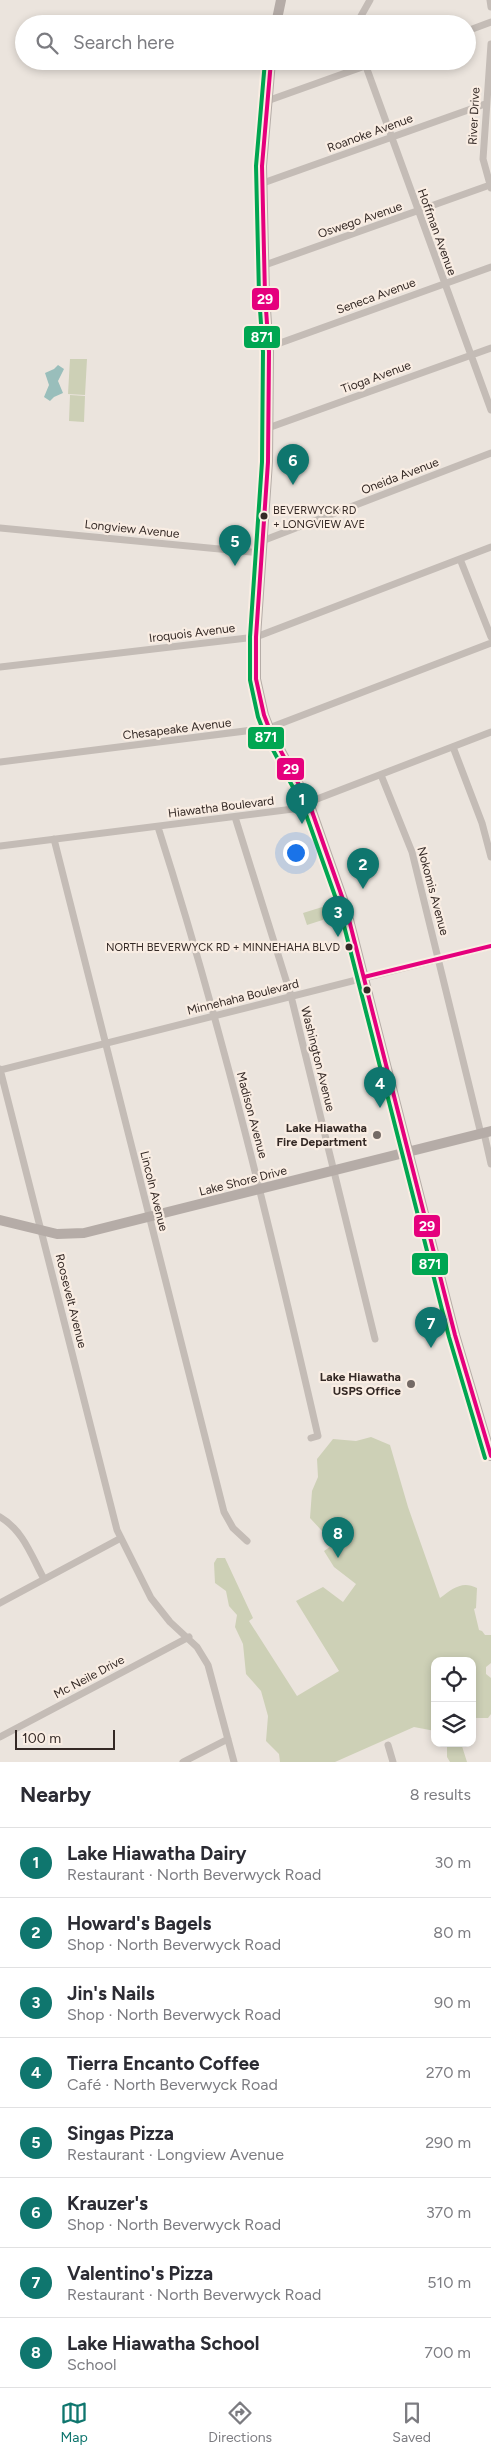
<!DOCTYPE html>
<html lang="en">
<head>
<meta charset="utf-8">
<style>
  body { margin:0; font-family:Figtree,sans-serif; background:#f7f7f7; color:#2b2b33 }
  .controls { position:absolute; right:15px; bottom:15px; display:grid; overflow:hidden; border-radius:10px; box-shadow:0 2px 8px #0003 }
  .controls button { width:45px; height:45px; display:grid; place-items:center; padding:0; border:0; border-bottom:1px solid #e1e1e2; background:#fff; color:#2b2b33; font:25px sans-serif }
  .scale { position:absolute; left:15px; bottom:12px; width:100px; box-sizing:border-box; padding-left:5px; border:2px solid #342925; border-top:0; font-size:14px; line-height:18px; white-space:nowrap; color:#342925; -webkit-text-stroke:4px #f9ede3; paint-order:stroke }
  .you { position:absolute; left:295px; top:852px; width:18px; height:18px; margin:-12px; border:4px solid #fff; border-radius:50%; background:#1a73e8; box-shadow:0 0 0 8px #1a73e833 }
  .badge { display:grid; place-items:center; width:32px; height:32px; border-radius:50%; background:#0f766e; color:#fff; font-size:16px; font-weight:700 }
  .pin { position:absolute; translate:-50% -41px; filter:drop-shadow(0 1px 2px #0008) }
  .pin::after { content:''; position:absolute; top:26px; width:18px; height:15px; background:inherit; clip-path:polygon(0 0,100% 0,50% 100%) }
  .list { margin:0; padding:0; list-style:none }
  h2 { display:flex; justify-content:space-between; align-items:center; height:65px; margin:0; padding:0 20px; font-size:21px }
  h2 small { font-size:16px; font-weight:400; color:#7c7c81 }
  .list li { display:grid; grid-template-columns:32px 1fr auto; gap:15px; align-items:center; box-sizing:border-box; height:70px; padding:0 20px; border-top:1px solid #e1e1e2 }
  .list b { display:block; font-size:19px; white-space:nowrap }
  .list p { margin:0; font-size:16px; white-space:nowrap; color:#7c7c81 }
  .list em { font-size:16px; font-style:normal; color:#7c7c81 }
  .icon { flex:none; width:28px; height:28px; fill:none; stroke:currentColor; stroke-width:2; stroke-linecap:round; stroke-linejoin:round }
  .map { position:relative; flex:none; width:491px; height:1762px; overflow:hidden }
  .search { position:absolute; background:#fff; box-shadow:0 2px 8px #0003; left:15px; right:15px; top:15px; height:55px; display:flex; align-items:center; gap:12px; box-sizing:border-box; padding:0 18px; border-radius:28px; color:#7c7c81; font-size:19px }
  .sheet { height:625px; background:#fff }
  nav { display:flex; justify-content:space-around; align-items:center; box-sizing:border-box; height:70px; border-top:1px solid #e1e1e2; background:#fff; font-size:14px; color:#7c7c81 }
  nav a { display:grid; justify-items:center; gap:2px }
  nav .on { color:#0f766e }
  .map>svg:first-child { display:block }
</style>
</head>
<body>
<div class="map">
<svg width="491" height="1762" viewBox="0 0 491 1762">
  <rect width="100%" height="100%" fill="#ebe4dd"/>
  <!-- green -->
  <path fill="#cdd0b6" d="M70,359h17l-2,36 -17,-1z
    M70,395l15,1 -1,26 -15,-1z
    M332,904l3,12 -28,9 -4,-12z
    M371,1437l19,8 18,62 32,91c12,-9 22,-18 37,-10l-1,20 -2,1 5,21 3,1 3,4h6v28l-5,4v7l5,4v36l-3,4h-13l-3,3v-60h-37v70l-21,-4 -79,35h-55l-1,-8 -13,-13 2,-25 -7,-25 -15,-17 -3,-30 -8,-17 2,-12 -8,-9 -3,-15 -11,-8 -1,-20 3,-5h8l28,60 -4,3 48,75 42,-25 -43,-70 27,-14 20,15 13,-18 -22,-17 -10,-16 10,-7 -24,-26 2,-27 6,-14 -1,-18 16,-20 23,2z
    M447,1743h14l6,19h-17l-3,-5z"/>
  <!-- water -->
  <path fill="#99bebb" d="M58,365l6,4 -6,12 5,12 -9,4 -4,4 -6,-4 5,-12 -4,-12 9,-4z"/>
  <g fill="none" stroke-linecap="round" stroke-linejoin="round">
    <!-- street -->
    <path stroke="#c4bcb6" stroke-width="7" d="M490,0l1,7
      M360,24l1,-8 9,-16
      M467,31l24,-9
      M491,44l-8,115 8,29
      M364,61l127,349
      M267,101l112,-40
      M263,183l222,-79
      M265,265l225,-80
      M269,347l222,-80
      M268,428l223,-80
      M0,528l261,25
      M262,541l229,-88
      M460,559l31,78
      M0,667l256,-30 235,-90
      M453,747l29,76 9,34
      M0,762l269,-34 222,-85
      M381,775l31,77 69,282
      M235,817l56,179 84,343
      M158,827c64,200 113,404 160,609l-7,2
      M54,839l170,673 9,16 14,13
      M0,846l301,-38 16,-9 174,-67
      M0,1069l117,461 34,68 19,24 27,25 11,18 26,97
      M0,1070l491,-124
      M484,1133l7,31
      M0,1517c23,13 32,40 44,62
      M0,1603l121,-65
      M0,1737l189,-100
      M388,1745l5,17
      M183,1762l45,-23"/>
    <!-- secondary -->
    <path stroke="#b5aca7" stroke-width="10" d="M276,24l5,-24
      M271,61l-9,105 3,129 4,57 -1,110 -12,175v42l8,36 7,18 38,70 37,105 109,427 36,121
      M0,1220l57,14 27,-1 407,-102"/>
    <!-- bus-1 casing -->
    <g stroke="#f9ede3" stroke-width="8">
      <path id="bus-1" d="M271,61l-9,105 3,129 4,57 -1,110 -12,175v42l8,36 7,18 38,70 37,105 109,427 36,121
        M364,977l127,-31"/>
    </g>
    <!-- bus-2 casing -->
    <g stroke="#f9ede3" stroke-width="8">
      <path id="bus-2" d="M265,61l-9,105 3,129 4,57 -1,110 -12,175v43l8,37 7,18 38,71 37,104 109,427 36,121"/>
    </g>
    <!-- bus-1 -->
    <use href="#bus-1" stroke="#e5007d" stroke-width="4"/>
    <!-- bus-2 -->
    <use href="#bus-2" stroke="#00a651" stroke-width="4"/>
  </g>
  <!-- markers -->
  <g fill="#342925" stroke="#f9ede3" stroke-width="2">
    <circle cx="264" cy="516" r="4.5"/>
    <circle cx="349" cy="947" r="4.5"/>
    <circle cx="367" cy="990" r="4.5"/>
  </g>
  <g fill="#746a65" stroke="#f9ede3" stroke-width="2">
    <circle cx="377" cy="1135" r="5"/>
    <circle cx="411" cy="1384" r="5"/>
  </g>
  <g text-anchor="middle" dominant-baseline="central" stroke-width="4.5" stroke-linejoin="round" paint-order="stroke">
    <!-- bus labels -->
    <g font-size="11" fill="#342925" stroke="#f9ede3" text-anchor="start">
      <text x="273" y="510">BEVERWYCK RD<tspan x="273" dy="14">+ LONGVIEW AVE</tspan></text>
      <text x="340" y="947" text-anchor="end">NORTH BEVERWYCK RD + MINNEHAHA BLVD</text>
    </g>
    <!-- street labels -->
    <g font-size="12" fill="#342925" stroke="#f9ede3">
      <text transform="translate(474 116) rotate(-87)">River Drive</text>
      <text transform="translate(370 133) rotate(-20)">Roanoke Avenue</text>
      <text transform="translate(360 220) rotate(-19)">Oswego Avenue</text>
      <text transform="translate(437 232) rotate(70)">Hoffman Avenue</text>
      <text transform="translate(376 296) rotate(-20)">Seneca Avenue</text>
      <text transform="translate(376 377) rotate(-20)">Tioga Avenue</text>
      <text transform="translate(400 476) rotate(-21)">Oneida Avenue</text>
      <text transform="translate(132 529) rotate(6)">Longview Avenue</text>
      <text transform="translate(192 633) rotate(-7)">Iroquois Avenue</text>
      <text transform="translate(177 729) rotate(-7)">Chesapeake Avenue</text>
      <text transform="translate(221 807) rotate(-7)">Hiawatha Boulevard</text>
      <text transform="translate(433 891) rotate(75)">Nokomis Avenue</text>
      <text transform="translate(243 997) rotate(-14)">Minnehaha Boulevard</text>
      <text transform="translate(318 1059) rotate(76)">Washington Avenue</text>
      <text transform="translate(252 1115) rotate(75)">Madison Avenue</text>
      <text transform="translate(243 1181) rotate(-14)">Lake Shore Drive</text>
      <text transform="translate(154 1191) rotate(76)">Lincoln Avenue</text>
      <text transform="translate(71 1301) rotate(76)">Roosevelt Avenue</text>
      <text transform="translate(89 1677) rotate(-28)">Mc Neile Drive</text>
    </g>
    <!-- poi labels -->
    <g font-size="12" font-weight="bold" fill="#342925" stroke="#f9ede3" text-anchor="end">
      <text x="367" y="1128">Lake Hiawatha<tspan x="367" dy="14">Fire Department</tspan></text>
      <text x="401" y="1377">Lake Hiawatha<tspan x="401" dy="14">USPS Office</tspan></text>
    </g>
  </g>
  <g stroke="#f9ede3" stroke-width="2">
    <rect x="251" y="287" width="29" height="24" rx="5" fill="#e5007d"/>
    <rect x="243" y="325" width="38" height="24" rx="5" fill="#00a651"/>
    <rect x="247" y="726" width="38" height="24" rx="5" fill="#00a651"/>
    <rect x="276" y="757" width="29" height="24" rx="5" fill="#e5007d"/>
    <rect x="413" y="1214" width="28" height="24" rx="5" fill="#e5007d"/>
    <rect x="411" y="1252" width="38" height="24" rx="5" fill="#00a651"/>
  </g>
  <g font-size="14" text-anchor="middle" font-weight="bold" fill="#fff">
    <text x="265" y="304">29</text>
    <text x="262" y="342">871</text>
    <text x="266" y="742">871</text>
    <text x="291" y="774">29</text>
    <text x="427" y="1231">29</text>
    <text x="430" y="1269">871</text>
  </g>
</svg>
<div class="controls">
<button><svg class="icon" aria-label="locate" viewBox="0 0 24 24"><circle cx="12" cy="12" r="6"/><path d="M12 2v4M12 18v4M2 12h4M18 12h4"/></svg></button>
<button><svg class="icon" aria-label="layers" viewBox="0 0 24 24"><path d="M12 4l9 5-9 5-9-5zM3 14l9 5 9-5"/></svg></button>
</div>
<div class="scale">100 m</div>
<div class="you"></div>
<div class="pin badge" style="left:302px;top:824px">1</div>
<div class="pin badge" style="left:363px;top:889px">2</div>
<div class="pin badge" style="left:338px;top:937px">3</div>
<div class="pin badge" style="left:380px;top:1108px">4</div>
<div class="pin badge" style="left:235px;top:566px">5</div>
<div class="pin badge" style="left:293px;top:485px">6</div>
<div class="pin badge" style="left:431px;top:1348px">7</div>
<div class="pin badge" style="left:338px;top:1558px">8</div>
<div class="search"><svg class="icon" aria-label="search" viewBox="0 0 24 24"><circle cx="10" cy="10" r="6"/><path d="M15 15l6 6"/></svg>Search here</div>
</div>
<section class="sheet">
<h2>Nearby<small>8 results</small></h2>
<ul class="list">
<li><span class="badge">1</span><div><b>Lake Hiawatha Dairy</b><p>Restaurant · North Beverwyck Road</p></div><em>30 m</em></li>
<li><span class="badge">2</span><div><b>Howard's Bagels</b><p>Shop · North Beverwyck Road</p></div><em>80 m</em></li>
<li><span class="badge">3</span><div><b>Jin's Nails</b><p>Shop · North Beverwyck Road</p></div><em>90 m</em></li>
<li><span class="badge">4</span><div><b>Tierra Encanto Coffee</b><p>Café · North Beverwyck Road</p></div><em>270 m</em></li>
<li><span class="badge">5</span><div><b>Singas Pizza</b><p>Restaurant · Longview Avenue</p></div><em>290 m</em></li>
<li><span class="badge">6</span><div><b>Krauzer's</b><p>Shop · North Beverwyck Road</p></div><em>370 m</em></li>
<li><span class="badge">7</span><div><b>Valentino's Pizza</b><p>Restaurant · North Beverwyck Road</p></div><em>510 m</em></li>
<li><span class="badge">8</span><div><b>Lake Hiawatha School</b><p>School</p></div><em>700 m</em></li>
</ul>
</section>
<nav>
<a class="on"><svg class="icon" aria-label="map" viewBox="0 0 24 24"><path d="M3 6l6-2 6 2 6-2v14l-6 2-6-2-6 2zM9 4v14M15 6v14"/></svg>Map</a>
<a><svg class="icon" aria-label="directions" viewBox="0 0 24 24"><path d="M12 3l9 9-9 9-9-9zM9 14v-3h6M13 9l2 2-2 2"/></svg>Directions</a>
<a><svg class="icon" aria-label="saved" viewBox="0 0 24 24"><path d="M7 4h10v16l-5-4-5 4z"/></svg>Saved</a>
</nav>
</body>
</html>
